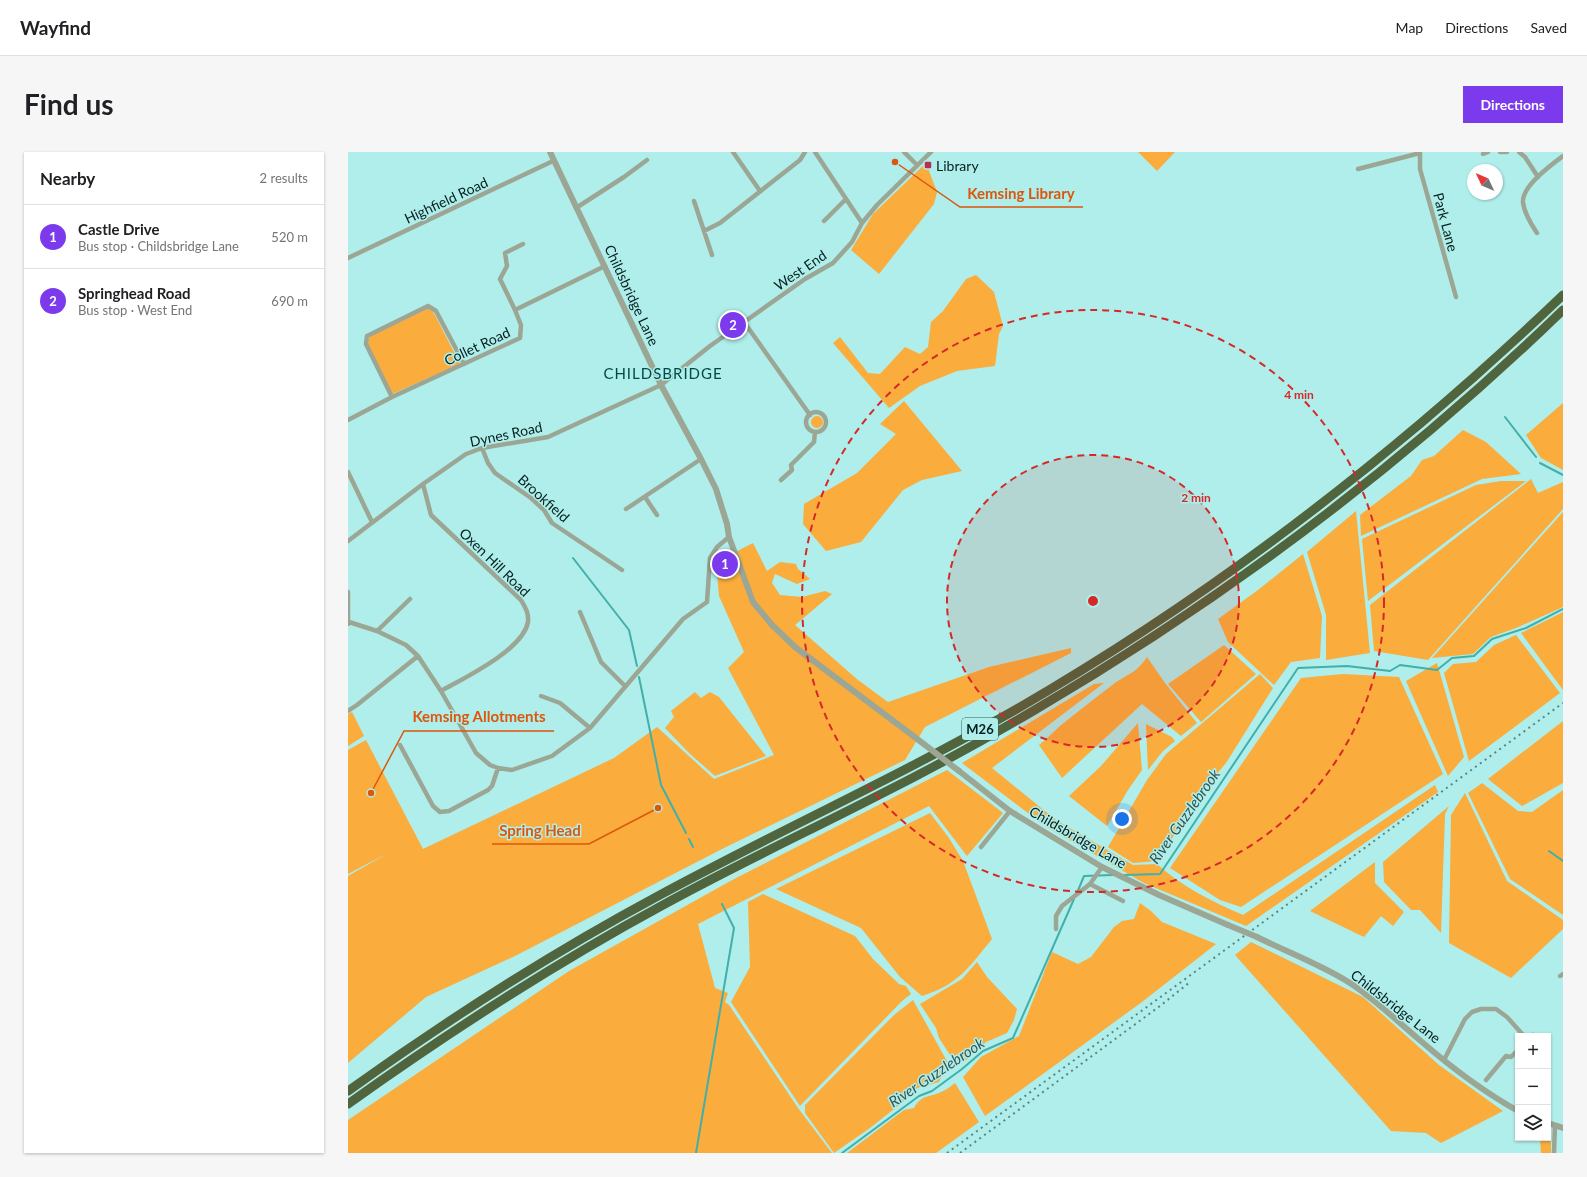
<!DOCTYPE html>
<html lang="en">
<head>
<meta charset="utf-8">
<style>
  body { margin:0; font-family:Lato,sans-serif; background:#f6f6f6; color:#202124 }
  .controls { position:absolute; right:12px; bottom:12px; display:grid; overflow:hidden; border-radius:0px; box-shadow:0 1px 3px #0004 }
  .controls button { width:36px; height:36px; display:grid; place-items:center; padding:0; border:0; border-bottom:1px solid #e0e0e0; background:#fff; color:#202124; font:20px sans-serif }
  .compass { position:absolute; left:1119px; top:12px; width:36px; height:36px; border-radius:50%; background:#fff; box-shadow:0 1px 3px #0004; rotate:314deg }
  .you { position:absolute; left:774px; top:667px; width:14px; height:14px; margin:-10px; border:3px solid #fff; border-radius:50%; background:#1a73e8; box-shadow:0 0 0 6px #1a73e833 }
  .badge { display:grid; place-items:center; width:26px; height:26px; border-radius:50%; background:#7c3aed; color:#fff; font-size:13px; font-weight:700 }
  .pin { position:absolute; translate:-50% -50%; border:2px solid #fff; box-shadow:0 1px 4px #0006 }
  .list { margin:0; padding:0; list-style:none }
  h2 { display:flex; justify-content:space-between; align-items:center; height:52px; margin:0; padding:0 16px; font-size:17px }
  h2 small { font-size:13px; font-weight:400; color:#757577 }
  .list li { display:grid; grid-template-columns:26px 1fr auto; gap:12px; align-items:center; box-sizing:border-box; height:64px; padding:0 16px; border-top:1px solid #e0e0e0 }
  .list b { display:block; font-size:15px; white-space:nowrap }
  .list p { margin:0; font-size:13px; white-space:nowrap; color:#757577 }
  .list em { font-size:13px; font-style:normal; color:#757577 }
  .icon { flex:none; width:22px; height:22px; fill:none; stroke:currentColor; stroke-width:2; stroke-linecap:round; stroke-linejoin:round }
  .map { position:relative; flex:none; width:1215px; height:1001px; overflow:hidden; border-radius:0px }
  header { display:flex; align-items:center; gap:24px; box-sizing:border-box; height:56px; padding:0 20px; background:#fff; border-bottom:1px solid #e0e0e0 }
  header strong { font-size:19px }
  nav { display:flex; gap:22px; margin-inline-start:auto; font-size:14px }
  .intro { display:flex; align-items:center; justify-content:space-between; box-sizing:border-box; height:96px; padding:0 24px }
  h1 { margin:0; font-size:28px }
  .button { padding:10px 18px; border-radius:0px; background:#7c3aed; color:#fff; font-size:14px; font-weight:700 }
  main { display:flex; gap:24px; padding:0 24px }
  aside { flex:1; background:#fff; border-radius:0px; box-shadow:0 1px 3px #0004 }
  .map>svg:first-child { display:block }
</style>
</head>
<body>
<header>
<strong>Wayfind</strong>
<nav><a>Map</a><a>Directions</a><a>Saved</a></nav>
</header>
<div class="intro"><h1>Find us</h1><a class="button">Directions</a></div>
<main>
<aside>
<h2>Nearby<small>2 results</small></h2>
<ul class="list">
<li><span class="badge">1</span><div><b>Castle Drive</b><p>Bus stop · Childsbridge Lane</p></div><em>520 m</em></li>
<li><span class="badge">2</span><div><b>Springhead Road</b><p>Bus stop · West End</p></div><em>690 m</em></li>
</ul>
</aside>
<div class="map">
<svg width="1215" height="1001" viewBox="0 0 1215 1001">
  <rect width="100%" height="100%" fill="#afeeea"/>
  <!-- green -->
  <path fill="#faac3d" d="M790,0h37l-18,19z
    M578,11l11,29 -3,12 -55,70 -28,-24 22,-36z
    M628,123l18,17 9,34 -4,8 -4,32 -38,5 -37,15 -31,22 -56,-65 7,-6 28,36 12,1 25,-27 15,7 8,-7 3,-25 12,-11 23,-32z
    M80,156l6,5 26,51 -68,30 -24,-50 1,-7z
    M556,249l58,70 -40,9 -19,10 -42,52 -35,9 -23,-27 1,-20 53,-31 39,-39 -16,-10z
    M1215,251v67l-22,-12 -15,-23z
    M463 270a6 6 0 1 1 12 0a6 6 0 1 1-12 0Z
    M1115,278l23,12 35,32 -39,5 -121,57 -1,-21 51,-39 11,-16 12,-4z
    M1183,327l7,14 25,-11v27l-135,151 -54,-9 -4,-46z
    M1153,329h25l-158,120 -6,-62 114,-54z
    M1008,359l14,142 -44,7v-45l-19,-63z
    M1215,360v95l-47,21 -25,9 -18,17 -41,4z
    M405,391l14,28 13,-9 16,2 2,5 12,10 -13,5 -22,-10 -3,9 8,12 22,2 23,-6 7,3 -37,31 63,55 30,22 101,-35 82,-19v5l-146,74 -20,33 -183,89 -205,106 -91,42 -78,66v-187l40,-23 -40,21v-124l18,-10 57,109 191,-91 43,-31 57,52 60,-24 -46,-87 16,-16 -25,-56 -3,-34z
    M955,402l19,62 -2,42 -29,4 -17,23 -46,-43 -10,-23 40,-29z
    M1215,460v78l-42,-57z
    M1168,483l44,58 -91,68 -25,-88 9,-9 23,-2 18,-17z
    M876,493l32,29 -55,48 -33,-38z
    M799,505l18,26 32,40 -16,13 -39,-32 -80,74 -23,-33c8,-6 14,-13 21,-19 17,-14 34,-27 51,-40 15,-12 24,-11 36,-29z
    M1089,511l27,94 -16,19 -42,-95z
    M912,522l13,14 -47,75 -27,32 -41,66 -25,2 -25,-16 39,-67 19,-26z
    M995,522l56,3 44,97 -202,133 -21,-7 -50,-32 131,-190z
    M756,531l-112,85 64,52 77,45 24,-1c24,22 56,38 86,51l192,-130 3,7 -192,134 -102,-43 -99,-57 -83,-63 132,-79z
    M347,540l6,6 9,-6 9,5 47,59 -51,20 -26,-23 -24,-25 9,-11 -3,-6z
    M4,560l12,24 -16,10v-32z
    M1215,569v62l-41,23 -34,-27z
    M790,571l4,47 -14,20 -21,36 -38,-30 32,-30z
    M798,572l26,13 3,4 -12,10 -15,19z
    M599,618l56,43 -36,43 -38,-50 -231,118 17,64 13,5 -3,9 4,3 69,103 34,45h-484v-33l221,-149 165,-92z
    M1134,631l36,28 14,1 31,-22v125l-53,-36 -42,-86z
    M1117,641l42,88 56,39v9l-52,49 -62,-35 2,-128z
    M1101,654l-4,8 -4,119 -21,-23h-9l-27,-28 -1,-20z
    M582,661l19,25 14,23 29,78c-23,28 -34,46 -70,57l-22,-19 -39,-49 -85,-39z
    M1027,710v21l29,29 -11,14 -12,-10 -17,21 -54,-26z
    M415,742l92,42 18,23 26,25 7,2 5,8 -9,7 -102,105 -69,-104 19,-35 -2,-65z
    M792,751l11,8 11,11 54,22 -74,58 -157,114 -22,-39 18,-20 38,-21 33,-84 26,12 13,-7 23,-30 8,-6 12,-2z
    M903,790l112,55 76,68 64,46 -62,32 -15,-10 -35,-2 -156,-176z
    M629,810l10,15 30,32 -3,11 -7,13 -21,9 -21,19 -9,3 -17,-26 -3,-10 -16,-24 42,-25z
    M565,848l35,63 -9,19 -22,6 -9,10 -38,30 -36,25 -29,-40v-8l89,-90z
    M607,931l24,39 -43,31h-89l57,-43 10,-2c8,-14 15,-10 27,-16 5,-2 10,-6 14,-9z
    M1203,976v25h-10l-1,-15h8v-8z"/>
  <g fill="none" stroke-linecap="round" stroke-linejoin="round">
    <!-- stream -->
    <path stroke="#42afaa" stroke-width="2" d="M1157,265l31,40
      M1192,311l23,12
      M225,406l56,72 8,36
      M291,525l22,108 25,48
      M341,687l4,8
      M1201,699l14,10
      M776,723l36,-1 138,-206 49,-2 43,5 10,-6 37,5 15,-12 22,-2 18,-17 34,-11 37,-19
      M729,741l7,-17 29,-1
      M348,1001l38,-225 -12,-24
      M494,1001l77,-57 13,-5 30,-22 21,-18 30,-13 61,-139"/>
    <!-- minor -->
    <path stroke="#9ca694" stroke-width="4.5" d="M385,0l27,39
      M467,0l47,71
      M556,0l13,13
      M1072,0v17l36,128
      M1152,0h7
      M1171,0l6,5 13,20
      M1135,2l5,-2
      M1010,17l62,-16
      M346,49l18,54
      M228,56l48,-31 23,-17
      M476,69l22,-22
      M356,79l16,-8 80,-63 5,-8
      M1189,81c-6,-9 -13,-20 -14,-31 -1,-16 28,-37 40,-46
      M0,106l205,-97
      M167,158l-15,-31 7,-13 -2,-13 18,-9
      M396,170l66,93
      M44,245l-26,-53 1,-8 61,-30 8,5 28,53
      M458 270a10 10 0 1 1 20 0a10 10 0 1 1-20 0Z
      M0,268l44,-23 128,-59 1,-13 -6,-15 90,-44
      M134,296l6,15 7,10 36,25 13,12 8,13 70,47
      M0,320l24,50
      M433,328l11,-10 -1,-5 23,-23 1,-10
      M75,332l8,31 90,85c4,7 8,13 7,22 -5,28 -64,56 -87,69
      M297,345l12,18
      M278,357l75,-50
      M0,389l75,-57 43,-30 16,-6 66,-11 113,-52 49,-39 95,-67 28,-16 19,-21 10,-19 15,-18 54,-53
      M0,440v32
      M232,460l21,50 24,24
      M1,470l28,9 29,14 12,11 23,35 35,62 14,12 8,3 14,2 40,-14 38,-28 93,-109 24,-17 3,-44 7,-11 12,-10
      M29,479l33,-32
      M193,544l19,7 30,25
      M0,559l9,-6 61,-49
      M52,593l33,61 7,6 9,-1 39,-21 4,-4 6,-18
      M633,695l29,-36
      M742,732l33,17
      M708,777v-13l6,-10 28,-22 12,-17
      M1212,824l3,-2
      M1184,884l1,-1
      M1096,908l21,-41 7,-7 9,-3h15l11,8 17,19
      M1138,928l20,-24 5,1 7,-7
      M1206,1001l1,-27"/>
    <!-- tertiary -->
    <path stroke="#9ca694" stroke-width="6" d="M202,0l111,233 40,74 15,30 11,35 2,13 24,65 19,23 23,22 117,88
      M611,619l51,40 92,56 57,28 69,30
      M909,785c30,15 65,28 93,46 26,17 48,39 72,59 30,26 62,50 96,69
      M1200,971l15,5"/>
    <!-- motorway -->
    <path stroke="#50643d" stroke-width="9" d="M0,939c99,-71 202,-137 310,-195 118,-64 240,-119 357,-186 199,-115 382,-256 548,-415
      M0,952c101,-72 206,-140 315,-199 71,-39 144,-73 216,-110 52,-26 103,-54 154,-84 191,-112 371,-247 530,-401"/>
    <!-- rail -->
    <path stroke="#5a8784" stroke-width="2" stroke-dasharray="2 4" stroke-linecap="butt" d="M599,1001l616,-450
      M612,1001l200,-147 30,-24"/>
    <!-- tertiary-bridge -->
    <path stroke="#9ca694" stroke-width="6" d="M564,583l47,36
      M880,773l29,12"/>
  </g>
  <!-- distance rings -->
  <circle cx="745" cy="449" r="146" fill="#d62828" fill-opacity=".12"/>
  <g fill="none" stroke="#d62828" stroke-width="2" stroke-dasharray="7 5">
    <circle cx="745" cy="449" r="146"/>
    <circle cx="745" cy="449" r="291"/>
  </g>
  <!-- markers -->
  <rect fill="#bd2d52" stroke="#afeeea" stroke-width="1.5" x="576" y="9" width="8" height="8" rx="2"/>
  <g text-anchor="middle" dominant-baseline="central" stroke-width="3" stroke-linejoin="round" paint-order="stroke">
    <!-- shield labels -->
    <rect fill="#afeeea" stroke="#385d5b" stroke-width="1" x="614" y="566" width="36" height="22" rx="3"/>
    <g font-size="13" font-weight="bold" fill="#051f1e">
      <text x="632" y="577">M26</text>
    </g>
    <!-- poi labels -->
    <g font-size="14" fill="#051f1e" stroke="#afeeea" text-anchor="start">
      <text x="588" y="13">Library</text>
    </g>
    <!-- street labels -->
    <g font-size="14" fill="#051f1e" stroke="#afeeea">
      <text transform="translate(98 48) rotate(-25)">Highfield Road</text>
      <text transform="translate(1098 70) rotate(75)">Park Lane</text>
      <text transform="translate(452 118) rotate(-34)">West End</text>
      <text transform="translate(284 143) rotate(65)">Childsbridge Lane</text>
      <text transform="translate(129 194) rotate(-25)">Collet Road</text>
      <text transform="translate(158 282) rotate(-12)">Dynes Road</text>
      <text transform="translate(196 346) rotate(42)">Brookfield</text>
      <text transform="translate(147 410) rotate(44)">Oxen Hill Road</text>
      <text transform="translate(730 685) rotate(30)">Childsbridge Lane</text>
      <text transform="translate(1048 854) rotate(38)">Childsbridge Lane</text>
    </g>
    <!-- neighbourhood labels -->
    <g font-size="15" letter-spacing="1" fill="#004947" stroke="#afeeea">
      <text x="315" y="221">CHILDSBRIDGE</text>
    </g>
    <!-- water labels -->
    <g font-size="15" font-style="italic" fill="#345553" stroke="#afeeea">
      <text transform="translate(836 664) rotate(-55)">River Guzzlebrook</text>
      <text transform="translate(588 920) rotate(-34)">River Guzzlebrook</text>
    </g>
  </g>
  <circle cx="745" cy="449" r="6" fill="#d62828" stroke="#afeeea" stroke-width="2"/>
  <g font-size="12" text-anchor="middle" font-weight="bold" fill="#d62828" stroke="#afeeea" stroke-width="3" stroke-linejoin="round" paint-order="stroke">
    <text x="951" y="247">4 min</text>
    <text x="848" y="350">2 min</text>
  </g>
  <!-- callouts -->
  <path fill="none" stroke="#dd560d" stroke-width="1.5" d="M547 10L612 55H735M23 641L56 579H206M310 656L241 692H144"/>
  <g fill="#dd560d" stroke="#afeeea" stroke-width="1.5">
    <circle cx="547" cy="10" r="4"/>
    <circle cx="23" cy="641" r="4"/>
    <circle cx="310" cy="656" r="4"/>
  </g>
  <g font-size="15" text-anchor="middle" font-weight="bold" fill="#dd560d" stroke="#afeeea" stroke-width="3" stroke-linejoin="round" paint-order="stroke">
    <text x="673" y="47">Kemsing Library</text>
    <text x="131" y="570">Kemsing Allotments</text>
    <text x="192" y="684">Spring Head</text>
  </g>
</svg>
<div class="controls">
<button>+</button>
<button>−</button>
<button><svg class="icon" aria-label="layers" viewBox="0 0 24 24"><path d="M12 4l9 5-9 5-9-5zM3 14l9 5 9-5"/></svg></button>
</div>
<svg class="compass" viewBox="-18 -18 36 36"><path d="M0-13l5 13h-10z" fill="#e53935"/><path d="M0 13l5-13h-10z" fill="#757577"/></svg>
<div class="you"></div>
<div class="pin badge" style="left:377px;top:412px">1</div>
<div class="pin badge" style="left:385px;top:173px">2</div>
</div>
</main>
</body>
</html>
